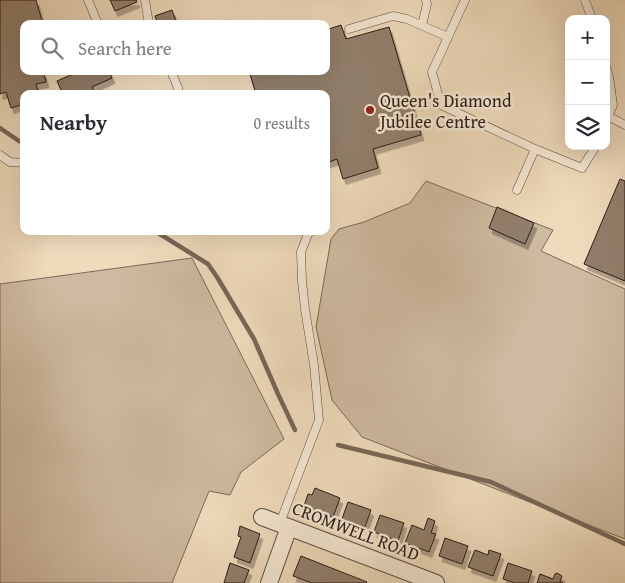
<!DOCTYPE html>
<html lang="en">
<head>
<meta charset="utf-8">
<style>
  body { margin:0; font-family:"Gentium Book Plus",serif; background:#f7f7f7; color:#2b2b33 }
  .controls { position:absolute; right:15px; top:15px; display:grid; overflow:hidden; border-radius:10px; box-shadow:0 5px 20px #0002 }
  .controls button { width:45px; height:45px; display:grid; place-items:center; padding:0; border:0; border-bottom:1px solid #e1e1e2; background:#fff; color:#2b2b33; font:25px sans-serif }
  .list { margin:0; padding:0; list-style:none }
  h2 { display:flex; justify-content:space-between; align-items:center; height:65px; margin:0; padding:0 20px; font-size:21px }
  h2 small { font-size:16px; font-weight:400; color:#7c7c81 }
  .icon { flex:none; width:28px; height:28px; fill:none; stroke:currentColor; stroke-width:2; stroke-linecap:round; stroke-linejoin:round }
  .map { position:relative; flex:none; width:625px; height:583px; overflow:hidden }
  .search { position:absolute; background:#fff; box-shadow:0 5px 20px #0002; left:20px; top:20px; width:310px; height:55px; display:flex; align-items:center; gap:12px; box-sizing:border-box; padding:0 18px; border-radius:10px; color:#7c7c81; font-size:19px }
  .panel { position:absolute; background:#fff; box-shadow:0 5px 20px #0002; left:20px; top:90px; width:310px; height:145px; border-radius:10px }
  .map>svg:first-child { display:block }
</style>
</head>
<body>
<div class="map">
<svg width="625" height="583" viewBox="0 0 625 583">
  <defs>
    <filter id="shadow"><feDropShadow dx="3" dy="5.5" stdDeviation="0" flood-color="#0004"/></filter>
  </defs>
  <rect width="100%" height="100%" fill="#efdbbc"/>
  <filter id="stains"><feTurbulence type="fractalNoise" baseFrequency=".004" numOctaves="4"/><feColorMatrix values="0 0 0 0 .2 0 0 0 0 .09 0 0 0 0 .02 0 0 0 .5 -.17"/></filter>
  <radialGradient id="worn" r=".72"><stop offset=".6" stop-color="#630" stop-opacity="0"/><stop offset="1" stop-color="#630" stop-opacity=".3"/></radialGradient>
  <!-- green -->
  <path fill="#cebaa0" stroke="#7c6a5a" d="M426,181l127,49 -12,21 84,38v250l-263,-102 -30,-37 -16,-73 15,-88 8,-10 25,-7 46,-19z
    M192,258l92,181 -43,33 -11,23 -21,-4 -37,92h-172v-299z"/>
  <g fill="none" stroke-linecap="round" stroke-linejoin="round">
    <!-- stream -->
    <path stroke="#786757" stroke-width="4.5" d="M0,128l19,13 5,2
      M155,231l53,33 9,13 37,62 24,55 17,36
      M338,445l153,37 134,62"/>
  </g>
  <!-- building -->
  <path fill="#917f6c" stroke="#2b1b15" filter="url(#shadow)" d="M0,0h36l7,24h-19v47h19l3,11 -10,2 3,10h-15v10l-13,4 -5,-16 -6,2z
    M110,0h26l1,2 -22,9z
    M172,10l5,14h-19l-3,-8z
    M341,25l5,14 43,-12 32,108 -48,14 5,19 -35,11 -6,-20 -11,4v-69h-70l-7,-23h77v-41z
    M80,71h29l3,7 -20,9 3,7h-32l-6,-13z
    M620,179l5,2v100l-41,-17z
    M497,207l37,16 -9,21 -36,-16z
    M315,488l25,10 -7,19 -29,-11 4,-12 4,1z
    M348,502l23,8 -6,17 -23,-8z
    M380,515l24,8 -6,18 -24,-9z
    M428,518l7,3 -4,12 5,1 -7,18 -24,-9 7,-18 12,5z
    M240,526l20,8 -10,29 -16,-6 7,-20 -3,-1z
    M445,538l23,8 -6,18 -23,-8z
    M475,550l13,5 1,-5 12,4 -8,22 -25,-9z
    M301,556l66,26 -1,1h-54l-19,-7z
    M230,563l19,7 -5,13h-20z
    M508,563l24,8 -4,12h-13l-12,-4z
    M557,573l5,3 -2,6 3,1h-26l3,-9 13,5 2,-5z"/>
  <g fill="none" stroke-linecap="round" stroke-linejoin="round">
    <!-- service casing -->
    <g stroke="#5c4b3f" stroke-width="9">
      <path id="service" d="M88,0l10,24
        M145,0l4,24
        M465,0l-33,72 9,33 94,44 47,19 14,-22
        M585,0l7,19
        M422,25l5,-21 -1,-4
        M349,29l44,-13 14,3 41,18
        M606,67l3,10 4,28 -7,16
        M171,71l7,17 1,6
        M608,116l17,9
        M0,155l10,7 14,1
        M517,190l18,-41
        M280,523l39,-103 -5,-55 -9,-56 -3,-28 -1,-29 7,-18 4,-3"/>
    </g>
    <!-- minor casing -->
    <g stroke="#5c4b3f" stroke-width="18">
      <path id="minor" d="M262,517l174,66
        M269,583l20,-56"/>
    </g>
    <!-- service -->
    <use href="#service" stroke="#f5e8d3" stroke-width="8"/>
    <!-- minor -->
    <use href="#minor" stroke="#f5e8d3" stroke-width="16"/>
  </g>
  <!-- markers -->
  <circle fill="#8f2418" stroke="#f5e8d3" stroke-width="2" cx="370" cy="110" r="5"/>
  <g text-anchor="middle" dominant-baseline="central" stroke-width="5" stroke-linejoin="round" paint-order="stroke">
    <!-- poi labels -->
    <g font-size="18" fill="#2b1b15" stroke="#f5e8d3" text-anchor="start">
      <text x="380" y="100">Queen's Diamond<tspan x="380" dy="21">Jubilee Centre</tspan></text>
    </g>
    <!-- street labels -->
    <g font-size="18" fill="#2b1b15" stroke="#f5e8d3">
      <text transform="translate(356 531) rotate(21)">CROMWELL ROAD</text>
    </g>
  </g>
  <rect width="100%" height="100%" filter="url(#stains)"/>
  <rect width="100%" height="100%" fill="url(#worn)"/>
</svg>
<div class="controls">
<button>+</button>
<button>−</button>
<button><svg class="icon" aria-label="layers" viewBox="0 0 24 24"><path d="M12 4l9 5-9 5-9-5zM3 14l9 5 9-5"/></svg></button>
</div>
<div class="search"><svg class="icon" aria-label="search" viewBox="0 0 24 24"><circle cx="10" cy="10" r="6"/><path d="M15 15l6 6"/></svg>Search here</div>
<section class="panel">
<h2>Nearby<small>0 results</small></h2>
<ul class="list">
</ul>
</section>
</div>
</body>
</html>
